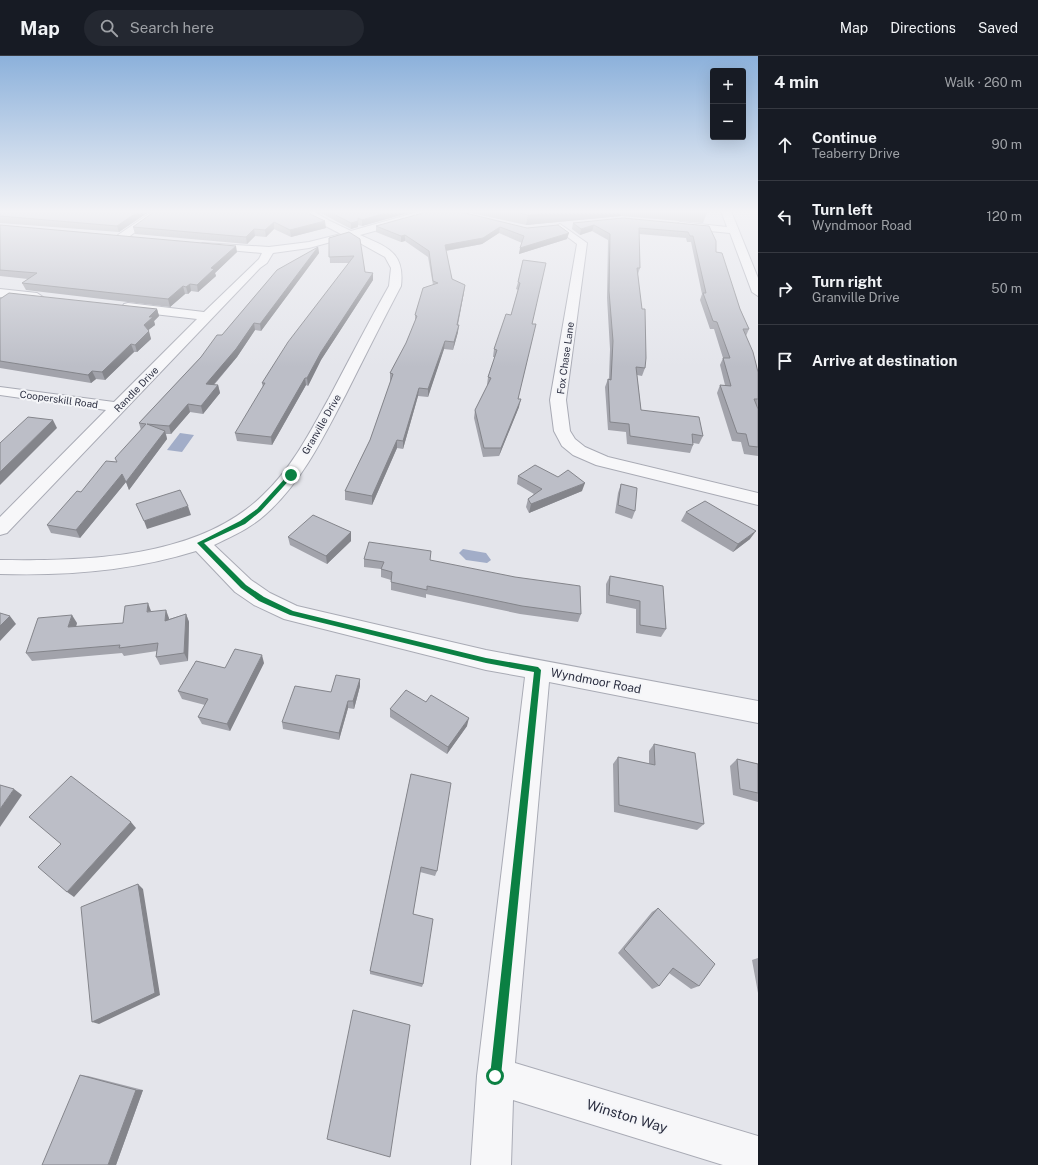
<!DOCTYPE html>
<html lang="en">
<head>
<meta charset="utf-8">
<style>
  body { margin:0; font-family:"Public Sans",sans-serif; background:#242831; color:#f1f3f6 }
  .controls { position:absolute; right:12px; top:12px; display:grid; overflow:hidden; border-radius:4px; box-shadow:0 4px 16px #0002 }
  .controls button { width:36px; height:36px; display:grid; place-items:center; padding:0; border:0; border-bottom:1px solid #363941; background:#171b24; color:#f1f3f6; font:20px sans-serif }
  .stop { position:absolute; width:12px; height:12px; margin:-9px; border:3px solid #0b8043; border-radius:50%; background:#fff }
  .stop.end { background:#0b8043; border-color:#fff; box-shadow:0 1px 4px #0008 }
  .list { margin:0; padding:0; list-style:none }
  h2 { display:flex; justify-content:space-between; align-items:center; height:52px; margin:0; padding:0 16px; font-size:17px }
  h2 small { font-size:13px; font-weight:400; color:#9ea1a6 }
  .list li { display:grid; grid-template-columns:26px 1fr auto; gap:12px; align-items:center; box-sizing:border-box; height:72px; padding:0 16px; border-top:1px solid #363941 }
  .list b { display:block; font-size:15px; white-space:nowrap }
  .list p { margin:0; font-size:13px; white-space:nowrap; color:#9ea1a6 }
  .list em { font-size:13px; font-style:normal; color:#9ea1a6 }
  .icon { flex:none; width:22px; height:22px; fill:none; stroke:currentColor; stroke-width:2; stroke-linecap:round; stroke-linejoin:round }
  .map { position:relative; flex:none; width:758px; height:1109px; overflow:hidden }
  header { display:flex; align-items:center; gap:24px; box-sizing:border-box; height:56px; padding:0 20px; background:#171b24; border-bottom:1px solid #363941 }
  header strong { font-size:19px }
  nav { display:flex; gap:22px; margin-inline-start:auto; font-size:14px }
  .search { width:280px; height:36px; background:#242831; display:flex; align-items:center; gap:10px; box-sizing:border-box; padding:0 14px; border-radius:22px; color:#9ea1a6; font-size:15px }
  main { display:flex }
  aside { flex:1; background:#171b24 }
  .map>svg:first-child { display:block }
</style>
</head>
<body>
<header>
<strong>Map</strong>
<div class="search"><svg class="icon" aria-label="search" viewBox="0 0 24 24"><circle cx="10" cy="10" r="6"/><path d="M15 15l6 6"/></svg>Search here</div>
<nav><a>Map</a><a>Directions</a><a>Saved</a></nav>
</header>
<main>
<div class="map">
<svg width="758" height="1109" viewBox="0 0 758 1109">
  <rect width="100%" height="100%" fill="#e4e5eb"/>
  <!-- water -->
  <path fill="#a2adc8" d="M180,377l14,2 -12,17 -15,-2z
    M463,493l23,4 5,7 -4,3 -21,-3 -7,-7z"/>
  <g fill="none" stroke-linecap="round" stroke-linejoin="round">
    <!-- minor casing -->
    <g stroke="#a9abb5" stroke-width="2">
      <path id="minor" d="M153,155h10l-37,28h-8l-1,-2 1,-2z
        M303,155h10l17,10 21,10 70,-20h11l-10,7 -62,17c27,12 45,17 41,51 -19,36 -37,72 -55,108 -22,42 -44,88 -80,120 -15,14 -34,22 -52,31l37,35 19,13 27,13 189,44 272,51v22l-209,-41 -34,381 243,73v29h-35l-210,-65 -2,65h-40l6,-89 48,-399 -39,-7 -202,-51 -30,-14 -19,-13 -39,-41c-64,20 -129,25 -196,23v-14c85,1 198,-1 263,-65 29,-27 47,-63 66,-97 20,-38 39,-75 60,-112l2,-18 -6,-11 -36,-20 -40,11 -36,5 -6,10 -7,5 -253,265 -7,2v-18l106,-107 -106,-15v-8l114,15 83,-83 -69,-8 -4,-1 -2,-3 2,-3 4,-1 76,9 55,-53 3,-6 -56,-5 -4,-1 -1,-2 1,-2 67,4 40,-5 32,-8 -29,-15z
        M721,155h10l27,67v18l-6,-4 -22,-59 -50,-5 -5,-3 5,-3 47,5z
        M560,168l27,19 -21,157 4,31 5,8 10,8 23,10 150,36v12l-162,-40 -23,-10 -11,-9 -8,-15 -4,-31 27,-156 -20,-15 -2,-2z
        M0,233l37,4 6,4 -6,4 -37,-4z"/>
    </g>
    <!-- minor -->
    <use href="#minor" fill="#f7f7f9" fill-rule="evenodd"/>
  </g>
  <!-- wall -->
  <path fill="#a2a3ab" d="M0,155h150l-31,21 -119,-9z
    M308,155l18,17 -35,9 -17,-8 -8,8 -11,-1 -8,8 -112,-10 -2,-7z
    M317,155h98l-53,15 -4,-1v2l-7,2z
    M467,155h239l1,2 -4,10 -82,-7 -95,9 -59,-13z
    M756,155h2v5z
    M423,157l144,26 -48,15 3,-11 -23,-10 -17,11 -36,7 6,28 12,13 -6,33v7l-5,18 -9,-1 -16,48 -10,-1 -15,53 -6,-1 -25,57 -27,-5v-9l25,-51 21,-59h-1v-8l16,-30 9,-21v-7l18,-30 -5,-28 -23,-16 -4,1 -25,-10v-6z
    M573,167l136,3 7,26 24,57 9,20 -3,7 12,36v36h-1l1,1v47l-14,-2 -3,-12 -9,-1 -15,-48 3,-8h5l-5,-20 3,-7 -9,-29h-4l-10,-29 2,-6 -11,-52h-4l-1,-4 -47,-4 1,34 -2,6 7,94 -3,8 -5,-1 4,35 62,26 -4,8 -6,-1v2l-3,8 -63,-9 -1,-12 -18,-2 -3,-43 3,-8 1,1 1,-31 -3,-51 1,-58 -16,-9 -12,4 -8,-6z
    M0,169l237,27 -22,21 1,3 -18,16 -7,-1 -3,3h-3l-15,13 -144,-17 -4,-7 6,-4 -28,-3z
    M349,176l16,40 8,8 -52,80 -13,26 -2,-1 -34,60 -35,-4 -2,-8 28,-45 -1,-5 87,-120h-19l-1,-25z
    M318,191l1,6 -58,78 -6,-1 -18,27 -23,28h4l2,8 -17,21 -13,-2 -19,22h-5l1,5 -38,51 -3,-8 -46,56 -29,-5 -4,-8 34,-33 36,-30 24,-32 -2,-7 83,-88z
    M523,204l9,64 -14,75 1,8 -20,49 -16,1 -9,-39 1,-8 13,-25h-1l1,-8 7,-20h-2l1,-8 17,-34 7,-25 -2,-1 2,-7z
    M0,243l157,10 2,7 -5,5 1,4 -7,5 3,9 -14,13h-3l-29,28 -9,-1 -5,4 -91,-15z
    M518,420l64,15 -53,22 -3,-6 2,-8 6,-5 -17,-10z
    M621,428l14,27 -3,8 -17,-6 3,-20z
    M686,456l64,27 -17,13 -52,-31z
    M351,476v9l-24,23 -37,-19 -2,-8z
    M364,503l66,1 151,54 -3,8 -58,-8 -94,-20v4l-35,-8v-10l-10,-3v-8l-17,-2z
    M610,520l53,10 3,43 -5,8 -25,-4v-24l-30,-6v-19z
    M151,556l18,6v1l17,-5 3,8 -1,39 -28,4 -4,-8 1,-6 -33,5 -2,-3 -90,8 -6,-8 51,-30 -1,4 47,-4z
    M264,607l-34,68 -28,-7 -4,-7 7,-12 -23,-6 -4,-8 47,-23z
    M360,623v7l-6,23 -6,-1 -9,32 -56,-11 -1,-7 49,-30z
    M426,646l41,24 -20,28 -57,-37v-8z
    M654,688l50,80 -7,6 -83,-18 -1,-48 5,-7 31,7v-13z
    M737,703l21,5v38l-25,-7 -3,-29z
    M411,718l26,97 -2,5 -15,-4 -7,42 10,70 -1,3 -52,-13v-3z
    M658,852l41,78 -8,3 -22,-16 -10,13 -7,3 -34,-36 34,-41z
    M758,902v35l-6,-33z
    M80,1019l8,1 55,14 -27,75z"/>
  <!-- shaded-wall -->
  <path fill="#84858b" d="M139,155h11l-31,21 -2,-6z
    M392,155h23l-53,15v-6z
    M568,155h54l-1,5 -95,9 2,-10z
    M325,165l1,7 -35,9 -1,-7z
    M358,165v6l-7,2v-6z
    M274,166v7l-8,8 -1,-7z
    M594,169l-2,6 -12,4 1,-6z
    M500,171l-1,6 -17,11 -38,7 1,-6z
    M254,173l1,7 -8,8 -1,-7z
    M569,177l-2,6 -48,15 1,-6z
    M405,179v6l-4,1v-6z
    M236,190l1,6 -22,21 1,3 -18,16 -1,-7 14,-17z
    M318,191l1,6 -58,78 -1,-7z
    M373,217v7l-52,80 -13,26 -1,-8 14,-26z
    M190,228l1,7 -3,3 -2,-7z
    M465,229l-1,7 -8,40 1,-7z
    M183,230l2,8 -15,13 -2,-8z
    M157,253l2,7 -5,5 1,4 -9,7 -2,-7 5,-8z
    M254,267l1,7 -18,27 -29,34 -2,-7z
    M459,269l-1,7 -5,18 1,-8z
    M149,275l2,8 -14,13 -2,-7z
    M445,285l-1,8 -16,48v-8z
    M131,288l3,8 -29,28 -3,-8z
    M92,315l4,8 -5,4 -3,-8z
    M305,322l1,7 -34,60 -1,-8z
    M218,329l2,8 -17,21 -2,-8z
    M419,332l-1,8 -15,53v-8z
    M521,343l-2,8 -20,49 2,-8z
    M188,348l2,8 -19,22 -2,-8z
    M53,364l4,8 -57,57v-13z
    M165,375l2,8 -38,51 -3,-8z
    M397,384v8l-25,57v-9z
    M122,418l4,8 -46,56 -4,-8z
    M585,427l-3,8 -53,22 2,-9z
    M188,450l3,9 -44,14 -3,-8z
    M756,475l-6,8 -17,13 5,-8z
    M351,476v9l-24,23 -1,-8z
    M148,547l3,8 -4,1z
    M166,554l3,8 -1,11 -3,-8z
    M186,558l3,8 -1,39 -4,-8z
    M72,559l5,8 -4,12 -5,-8z
    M10,560l6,8 -16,17v-15z
    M262,599l2,8 -34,68 -3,-7z
    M360,623v7l-6,23 -1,-8z
    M348,645v7l-9,32v-7z
    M469,662l-2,8 -20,28 1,-7z
    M14,733l8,6 -22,32v-18z
    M131,766l5,6 -62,69 -7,-5z
    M138,828l5,5 17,106 -61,29 -7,-2z
    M136,1034h7l-27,75h-8z"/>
  <!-- building -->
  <path fill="#bcbec7" stroke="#84858b" d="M0,155h139l-22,15 -117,-10z
    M155,155h153l2,3 15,7 -35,9 -16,-8 -9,8 -11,-1 -8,8 -113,-10z
    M328,155h64l-30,9 -4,-2v3l-7,2z
    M426,155h21l4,1 2,-1h4l70,17 31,-3 11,8 -49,15 4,-12 -24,-9 -17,11 -38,7 7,34 13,6 -8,40h2l-5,17 -9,-1 -17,48 -9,-1 -16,53 -6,-1 -25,56 -27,-5 25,-51 23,-66 -3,-1 16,-30 11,-27 -2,-1 8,-27 15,-5 -5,-2 -4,-30 -24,-16 -4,1 -25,-10 47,-13z
    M509,155h59l-40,4z
    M685,155h21l1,2z
    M623,162l86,8 7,15v11l6,1 18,56 9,20h-6l10,23 5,20v27h-4l4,10v38l-9,-1 -3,-12 -9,-1 -17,-48 11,1 -8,-28h7l-13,-36 -4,-1 -10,-28h3l-13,-57h-3l-2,-4 -49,-4 1,40h-3l5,41h3l1,49 -1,10 -9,-1 5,43 58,7 4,19 -11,-2 1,11 -63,-9 -1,-12 -19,-2 -2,-43 3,1 2,-39 -4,-50 1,-57 -16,-9 -13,4 -8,-6z
    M0,169l236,21 -25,22 3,1 -17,16 -7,-1 -4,3 -3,-1 -15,13 -146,-16 15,-10 -37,-3z
    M349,176l11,7 5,33 8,1 -52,79 -14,26h-2l-34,59 -36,-4 30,-50h-3l26,-41 66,-86 -25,1v-19z
    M318,191l-58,77 -6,-1 -18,26 -30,35 12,1 -17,21 -13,-2 -19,22 -22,-2 18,7 -39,51 -4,-8 -46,56 -29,-5 30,-34 4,1 25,-31 11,1 -2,-4 31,-34 -7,-1 62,-66 16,-22h5l55,-65z
    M523,204l23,3 -14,61h4l-18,75h3l-20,49h-17l-9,-38 16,-32 -3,-1 9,-27 -3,-1 12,-35 5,1 9,-32 -2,-1z
    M9,237l148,16 -8,8h4l-9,8 5,6 -14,14 -4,-1 -29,28 -10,-1 -4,4 -88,-14v-62z
    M28,361l25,3 -53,52v-29z
    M535,409l23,12 10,-7 17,13 -54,21 -3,-5 14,-10 -24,-13z
    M621,428l16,4 -2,23 -17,-6z
    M180,434l8,16 -44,15 -8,-17z
    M705,445l51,30 -18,13 -52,-32z
    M313,459l38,17 -25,24 -38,-19z
    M369,486l62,9 -1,9 85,17 65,9 1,28 -59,-8 -95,-20v4l-36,-8 1,-10 -11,-3 3,-7 -20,-3z
    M610,520l53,10 3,43 -26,-4v-24l-31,-6z
    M148,547l-1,9 19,-2 -1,11 21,-7 -2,39 -28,4 2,-14 -39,5 1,-3 -94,8 12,-35 34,-3 -4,12 55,-4 2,-17z
    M0,557l10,3 -10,10z
    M235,593l27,6 -35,69 -29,-7 10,-18 -30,-8 18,-30 29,7z
    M336,619l24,4 -7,22h-5l-9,32 -57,-11 13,-36 36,6z
    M406,634l20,12 5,-7 38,23 -21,29 -58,-38z
    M654,688l41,9 9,71 -85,-19 -1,-48 37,8z
    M737,703l21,5v29l-18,-4z
    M411,718l40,9 -14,88 -16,-4 -8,47 20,5 -10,65 -53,-13z
    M71,720l60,46 -64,70 -29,-25 23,-23 -32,-27z
    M0,729l14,4 -14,20z
    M138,828l17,109 -63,29 -11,-115z
    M658,852l57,56 -16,22 -26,-18 -14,18 -35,-37z
    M353,954l57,15 -20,132 -63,-18z
    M80,1019l56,15 -28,75h-66z"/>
  <!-- sky -->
  <linearGradient id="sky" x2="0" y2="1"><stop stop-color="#8cb1db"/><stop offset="0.5" stop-color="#f3f3f6"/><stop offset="1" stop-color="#f3f3f6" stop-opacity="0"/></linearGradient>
  <rect width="758" height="311" fill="url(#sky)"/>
  <!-- route -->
  <path fill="#0b8043" d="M289,418l5,1 -33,36 -16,13 -41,19 42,42 18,12 29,14 193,47 52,9 3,3 -40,406 -2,3 -4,2 -4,-2 -1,-3 44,-404 -48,-9 -196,-48 -31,-14 -18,-13 -44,-45 43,-22 17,-12z"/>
  <g text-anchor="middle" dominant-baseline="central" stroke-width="4" stroke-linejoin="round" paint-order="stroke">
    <!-- far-street labels -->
    <g font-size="10" fill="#2d3042" stroke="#f4f5f8">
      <text transform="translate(565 302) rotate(-82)">Fox Chase Lane</text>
      <text transform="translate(136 333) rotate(-46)">Randle Drive</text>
      <text transform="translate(59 343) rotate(8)">Cooperskill Road</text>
      <text transform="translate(321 368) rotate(-60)">Granville Drive</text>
    </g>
    <!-- street labels -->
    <g font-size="12" fill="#2d3042" stroke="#f4f5f8">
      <text transform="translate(596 625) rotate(11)">Wyndmoor Road</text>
    </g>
    <!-- near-street labels -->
    <g font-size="14" fill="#2d3042" stroke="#f4f5f8">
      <text transform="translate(627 1060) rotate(17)">Winston Way</text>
    </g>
  </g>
</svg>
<div class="controls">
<button>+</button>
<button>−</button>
</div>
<div class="stop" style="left:495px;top:1020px"></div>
<div class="stop end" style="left:291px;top:419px"></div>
</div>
<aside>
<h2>4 min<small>Walk · 260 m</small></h2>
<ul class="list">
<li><svg class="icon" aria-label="ahead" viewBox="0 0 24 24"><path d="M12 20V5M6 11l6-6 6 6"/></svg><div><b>Continue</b><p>Teaberry Drive</p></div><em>90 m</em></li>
<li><svg class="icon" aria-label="left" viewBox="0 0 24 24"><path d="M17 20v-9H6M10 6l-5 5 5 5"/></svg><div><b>Turn left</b><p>Wyndmoor Road</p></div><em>120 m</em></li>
<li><svg class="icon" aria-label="right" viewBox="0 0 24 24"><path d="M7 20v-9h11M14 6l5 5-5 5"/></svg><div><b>Turn right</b><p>Granville Drive</p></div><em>50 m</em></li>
<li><svg class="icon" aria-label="arrive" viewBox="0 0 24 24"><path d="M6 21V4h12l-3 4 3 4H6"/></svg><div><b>Arrive at destination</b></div></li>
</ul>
</aside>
</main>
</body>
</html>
